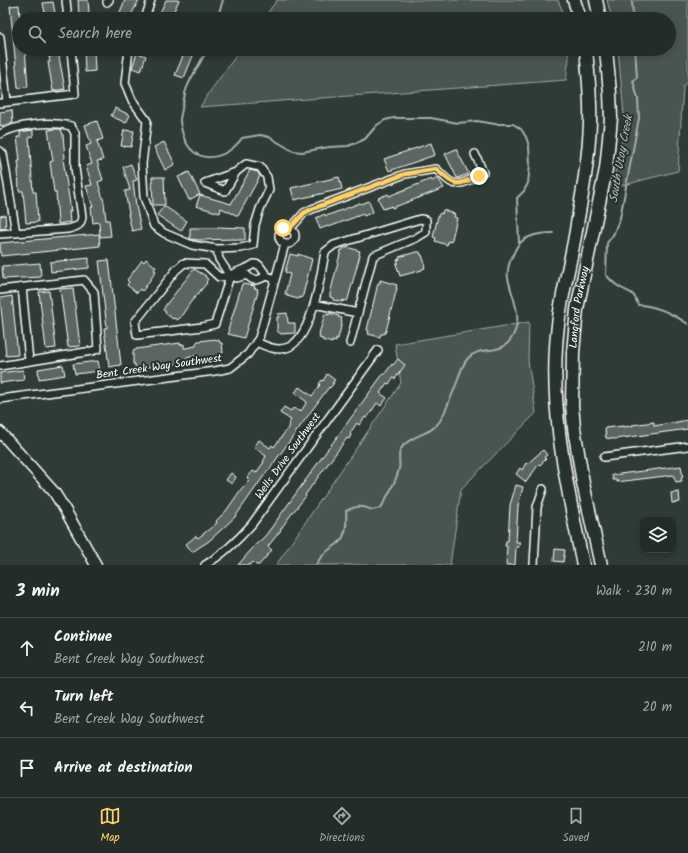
<!DOCTYPE html>
<html lang="en">
<head>
<meta charset="utf-8">
<style>
  body { margin:0; font-family:Kalam,sans-serif; background:#2f3834; color:#f1f3f6 }
  .controls { position:absolute; right:12px; bottom:12px; display:grid; overflow:hidden; border-radius:8px; box-shadow:0 2px 6px #0003 }
  .controls button { width:36px; height:36px; display:grid; place-items:center; padding:0; border:0; border-bottom:1px solid #404845; background:#232c28; color:#f1f3f6; font:20px sans-serif }
  .stop { position:absolute; width:12px; height:12px; margin:-9px; border:3px solid #ffd166; border-radius:50%; background:#fff }
  .stop.end { background:#ffd166; border-color:#fff; box-shadow:0 1px 4px #0008 }
  .list { margin:0; padding:0; list-style:none }
  h2 { display:flex; justify-content:space-between; align-items:center; height:52px; margin:0; padding:0 16px; font-size:17px }
  h2 small { font-size:13px; font-weight:400; color:#a3a7a8 }
  .list li { display:grid; grid-template-columns:26px 1fr auto; gap:12px; align-items:center; box-sizing:border-box; height:60px; padding:0 16px; border-top:1px solid #404845 }
  .list b { display:block; font-size:15px; white-space:nowrap }
  .list p { margin:0; font-size:13px; white-space:nowrap; color:#a3a7a8 }
  .list em { font-size:13px; font-style:normal; color:#a3a7a8 }
  .icon { flex:none; width:22px; height:22px; fill:none; stroke:currentColor; stroke-width:2; stroke-linecap:round; stroke-linejoin:round }
  .map { position:relative; flex:none; width:688px; height:565px; overflow:hidden }
  .search { position:absolute; background:#232c28; box-shadow:0 2px 6px #0003; left:12px; right:12px; top:12px; height:44px; display:flex; align-items:center; gap:10px; box-sizing:border-box; padding:0 14px; border-radius:22px; color:#a3a7a8; font-size:15px }
  .sheet { height:232px; background:#232c28 }
  nav { display:flex; justify-content:space-around; align-items:center; box-sizing:border-box; height:56px; border-top:1px solid #404845; background:#232c28; font-size:11px; color:#a3a7a8 }
  nav a { display:grid; justify-items:center; gap:2px }
  nav .on { color:#ffd166 }
  .map>svg:first-child { display:block }
</style>
</head>
<body>
<div class="map">
<svg width="688" height="565" viewBox="0 0 688 565">
  <rect width="100%" height="100%" fill="#2f3b35"/>
  <filter id="ink" filterUnits="userSpaceOnUse"><feTurbulence type="fractalNoise" baseFrequency=".025" numOctaves="2"/><feDisplacementMap in="SourceGraphic" scale="8" xChannelSelector="R" yChannelSelector="G"/><feConvolveMatrix kernelMatrix="1 2 1 2 8 2 1 2 1" color-interpolation-filters="sRGB"/></filter>
  <g filter="url(#ink)">
    <!-- green -->
    <path fill="#4a544f" stroke="#a4aaa7" d="M277,0h281l4,10 1,9h-300z
      M607,0h81v82l-5,4 -5,85 -66,17 13,-62 -7,-77h51v-30h-57z
      M241,49h326l2,9 -3,22 -366,27 11,-17z
      M529,322l-1,39 8,52 -75,76 -11,76h-174l125,-182 -6,-39z"/>
    <g fill="none" stroke-linecap="round" stroke-linejoin="round">
      <!-- stream -->
      <path stroke="#a9afac" stroke-width="2" d="M632,0l1,19
        M217,19l6,-19
        M207,49c-6,14 -16,27 -21,41 -2,6 -2,12 -4,18 0,4 -2,9 -2,12 0,5 2,11 3,15 10,32 43,26 59,3l18,-3 9,2 24,14 9,1 27,-5 19,-1 8,-3 9,-4 12,-14 8,-5 9,-2h37l27,5 19,-2 18,3h18l8,5 5,8 3,9 1,18 -2,19 -4,8 -7,7 2,46
        M607,243l6,-8 7,-17 19,-100 -1,-19 -5,-18 4,-4 -2,-28
        M607,243l-1,32c4,4 7,8 12,11 11,8 15,3 20,19 18,0 35,9 50,19
        M316,565c5,-10 11,-14 20,-20 11,-7 11,-22 10,-34 10,-5 16,-6 26,-1l9,-2c6,-12 15,-25 18,-39 2,-8 -3,-15 4,-23 10,-12 28,-11 37,-25 7,-12 12,-26 17,-39 3,-9 5,-17 11,-24 15,-15 36,2 47,-27 7,-18 -4,-36 -7,-53 -1,-7 1,-15 4,-21 2,-4 4,-10 7,-13 8,-9 23,-11 34,-11"/>
    </g>
    <!-- building -->
    <path fill="#5b6661" stroke="#fff" d="M78,0h10l1,13h2v6h-11v-3h-1z
      M125,0h14l-10,19h-12z
      M166,0h13l-9,19h-13z
      M53,2l3,17h-10l-3,-16z
      M19,5l1,14h-1v30h6l3,38 -10,1 -8,-82z
      M50,49h9l2,7 -2,1 6,32 -12,2 -5,-29h2l-1,-5h2z
      M84,49h10l1,22 -10,1z
      M186,49h7l-1,1 3,1 -11,27 -9,-3z
      M137,53l9,3 -5,15 -9,-3z
      M115,108l15,7 -4,8 -15,-7z
      M12,110l1,13 -13,3v-14z
      M97,121l6,18 -6,2 6,19 -6,1 6,19 -5,2 6,20 2,18h3l2,16 -11,1 -1,-15 -6,1 -2,-16h2l-7,-21 6,-1 -6,-19 6,-2 -6,-18 5,-2 -6,-19z
      M55,129h6l2,6 2,23 -2,1 8,52h-2l1,11 -12,2 -2,-32h-2l-4,-30 3,-1 -5,-31z
      M33,130v6l-4,1 4,55h3l2,30 -12,1 -3,-32h-4l-1,-22h1l-1,-8h2l-3,-24h3v-5z
      M124,130l10,1 -3,16 -10,-1z
      M164,142l11,22 -10,6 -11,-23z
      M431,143l4,12 -46,16 -5,-12z
      M456,149l13,25 -12,4 -12,-24z
      M131,164l6,16 -4,1 3,25 5,23 -9,2 -4,-17h1l-4,-23 5,-1 -7,-23z
      M250,170l8,2 2,4 -22,40 -17,-8 -1,5 -24,-7 4,-11 31,9z
      M189,172l11,22 -11,6 -11,-23z
      M152,177h12l1,28h-12z
      M339,177l3,12 -48,11 -3,-12z
      M438,178l6,10 -52,20v-2l-9,3 -5,-11 10,-4 1,2 42,-17 1,2z
      M369,201l4,11 -9,4 -1,-2 -34,13 -1,-1 -8,3 -4,-11 9,-4 1,2 34,-13 1,1z
      M164,206l23,15 -6,10 -24,-16z
      M443,210l12,4 -1,3 3,1 -5,21 -1,3 -3,-1 -1,4 -12,-4 1,-3 -3,-1 5,-21 2,-3 2,1z
      M5,215l1,13 -6,1v-13z
      M218,227l27,1v12h-10v-1l-36,1 -9,-1v-11h28z
      M99,234l1,12 -99,10 -1,-13z
      M347,247l13,4 -1,3 1,1 -12,44 -1,2 -4,-1v2l-10,-2v-2l-3,-1v-3l11,-44 1,1 1,-3h4z
      M416,252h4l1,3h1l3,9 -1,1 1,3 -3,1v1l-22,6 -4,-12 2,-1 -1,-3 3,-1 -1,-2z
      M290,254l8,2v-2l14,5 -9,36 -2,3 -2,-1 -1,2 -11,-3 1,-2h-3l5,-20 -5,-2z
      M89,258v10l-38,4 -1,-10z
      M146,259l10,8 -2,3 2,1 -12,18 -2,2 -2,-2 -3,4 -10,-8 2,-3 -2,-2 13,-17 2,-3 2,2z
      M109,260l12,105 -12,2 -5,-39h3l-8,-67z
      M40,263l1,14 -38,2 -1,-13z
      M194,269l12,7 -1,1 3,2 -2,3 1,1 -17,20 -10,15 -3,2 -3,-2 -1,1 -8,-6 1,-1 -3,-2 2,-3v-1z
      M380,280l17,5 -1,3h1l-11,43 -2,3h-3l-1,3 -12,-3 1,-3 -2,-1 11,-47h2z
      M242,284l13,2 -1,2 4,1 -1,3h1l-14,46 -16,-4 1,-3 -1,-1z
      M73,288l7,58 -12,1 -8,-58z
      M49,291l7,57 -10,1 -7,-57z
      M12,296l6,59 -12,1 -6,-58z
      M287,313l1,10h7v10l-14,1 -4,-3v-14h2l-1,-3z
      M329,313l10,3 -1,1 4,1 -1,3 1,1 -4,17 -2,-1v4l-4,-1v2l-10,-3 1,-1 -4,-1 1,-4h-1l5,-17 1,-3 4,1z
      M216,339v1h3l1,3h2l1,10h-2l1,4 -3,1 -18,3 -3,-1 -1,-4h-2l-9,2v3h-3v2l-44,5h-4v-4h-2v-13l3,-1v-1l44,-6v2l4,-1v4h2l10,-2v-3l2,-2z
      M398,359l7,6 -10,14 -2,-1 -4,6 -2,-1 -7,10 7,5 -6,8 -4,-3 -10,15 -2,-1 -6,8 -2,-2 -7,10 1,2 -2,4 -2,-1 -42,57 1,1 -16,20 -10,14h1l-12,15 -1,2 4,3 -13,15h-3l-3,-3 -3,3h-12l21,-24h1l6,-6 62,-86h-1l4,-4 52,-71 1,1 8,-11 1,1z
      M98,361l2,10 -25,3 -2,-10z
      M63,365l2,10 -26,4 -1,-10z
      M23,370l1,10 -24,3v-10z
      M327,374l8,6 -3,3h2l-4,5 -1,-1 -14,19 -42,58 -4,7 -1,-1 -33,47 -26,24 -17,11 -6,-8 10,-8 2,2 19,-15 -1,-2 10,-10 16,-23 8,-8 -3,-2 6,-7 3,2 8,-11h-1l3,-6 -12,-9 5,-7 11,8 2,-3 2,2 14,-19v-1l1,-2 -1,-1 3,-4 -11,-7 4,-6 7,4 2,-3 6,3 1,-1 1,1 6,-9 -12,-9 4,-6 13,9 8,-11 -1,-1 3,-4 1,1z
      M688,420v9l-73,10 -9,-1 -1,-10 18,-2v1l10,-1 -1,-1 22,-3v4z
      M543,450l4,5 -3,2 2,2 -6,6 -1,-1 -13,18 -10,-8 4,-6 2,2 4,-7 1,1z
      M681,466l2,11 -2,1 1,3 -6,1 -3,-7 -56,7v-2h-4l-1,-5z
      M231,473l5,4 -4,7 -6,-4z
      M516,485l7,2 -5,19 -2,36h4l-1,5h-3l-1,18h-9l1,-19h-2l1,-5h2l2,-36z
      M679,492l1,10 -8,1 -1,-10z
      M555,549l10,1 -2,12 -9,-1z"/>
    <g fill="none" stroke-linecap="round" stroke-linejoin="round">
      <!-- minor casing -->
      <g stroke="#fff" stroke-width="10">
        <path id="minor" d="M66,0l2,19
          M107,2l2,-2
          M145,19l6,-19
          M0,37l7,65
          M129,49l-4,34 7,17 15,21 -5,43 2,33 10,29 10,7 28,12 25,4 2,10 11,17
          M0,103l75,-9 -4,-45
          M0,134c18,-10 51,-13 71,-8l4,7v35l7,49c-2,10 -5,9 -14,12l-68,5
          M0,151l3,3 13,79
          M205,183l20,8 11,-19 10,-8 14,3 7,10 2,13 -9,19 -5,16 -2,20 -12,3 -24,1
          M205,183l31,-11
          M279 236a8 8 0 1 1 16 0a8 8 0 1 1-16 0Z
          M291,228l13,-15 8,-4 93,-35 31,-5c5,4 11,12 17,14 8,3 24,-6 30,-11l-8,-18
          M267,276c-9,3 -12,8 -20,-1l-11,3 -6,-2 -11,1 -14,-13 -21,-1 -8,7 -41,52 2,13 65,-8 13,-3 15,-48c7,-6 16,-6 24,-12l5,1 8,11 8,3
          M22,287l7,74
          M0,290l84,-10 10,12 4,57 -6,2 -92,15
          M314,304l44,9
          M256,342c10,4 19,9 30,6 26,-7 35,-74 39,-96l9,-7 86,-26 6,1v12l-10,6 -43,18 -23,87
          M0,399l215,-28 15,-3 18,-14 11,-16 26,-94
          M604,457l84,-11
          M205,565c19,-11 33,-25 47,-41l126,-174
          M534,565l3,-58 6,-18"/>
      </g>
      <!-- secondary casing -->
      <g stroke="#fff" stroke-width="13">
        <path id="secondary" d="M0,432l54,60 10,16 32,57"/>
      </g>
      <!-- motorway casing -->
      <g stroke="#fff" stroke-width="15">
        <g id="motorway">
          <path d="M574,0l6,19"/>
          <path d="M596,0l4,19"/>
          <path d="M583,565c-16,-79 -35,-159 -25,-240 4,-34 14,-67 19,-101 6,-34 12,-68 13,-102 1,-25 -2,-49 -4,-73"/>
          <path id="s1" d="M601,565l-18,-82 -9,-55 -2,-23 1,-52 4,-44 29,-140 5,-51 -1,-25 -4,-44"/>
        </g>
      </g>
      <!-- minor -->
      <use href="#minor" stroke="#26332d" stroke-width="7"/>
      <!-- secondary -->
      <use href="#secondary" stroke="#26332d" stroke-width="10"/>
      <!-- motorway -->
      <use href="#motorway" stroke="#26332d" stroke-width="12"/>
    </g>
  </g>
  <g fill="none" stroke-linecap="round" stroke-linejoin="round" filter="url(#ink)">
    <!-- route -->
    <path stroke="#ffd166" stroke-width="5" d="M283,228h7l14,-15 8,-4 93,-35 31,-5c20,17 18,18 43,7"/>
  </g>
  <g text-anchor="middle" dominant-baseline="central" stroke-width="4" stroke-linejoin="round" paint-order="stroke">
    <!-- street labels -->
    <g font-size="11" fill="#fff" stroke="#26332d">
      <text stroke="none"><textPath href="#s1" startOffset="261">Langford Parkway</textPath></text>
      <text transform="translate(159 367) rotate(-8)">Bent Creek Way Southwest</text>
      <text transform="translate(288 456) rotate(-54)">Wells Drive Southwest</text>
    </g>
    <!-- water labels -->
    <g font-size="12" font-style="italic" fill="#b8bcba" stroke="#26332d">
      <text transform="translate(621 159) rotate(-80)">South Utoy Creek</text>
    </g>
  </g>
</svg>
<div class="controls">
<button><svg class="icon" aria-label="layers" viewBox="0 0 24 24"><path d="M12 4l9 5-9 5-9-5zM3 14l9 5 9-5"/></svg></button>
</div>
<div class="stop" style="left:283px;top:228px"></div>
<div class="stop end" style="left:479px;top:176px"></div>
<div class="search"><svg class="icon" aria-label="search" viewBox="0 0 24 24"><circle cx="10" cy="10" r="6"/><path d="M15 15l6 6"/></svg>Search here</div>
</div>
<section class="sheet">
<h2>3 min<small>Walk · 230 m</small></h2>
<ul class="list">
<li><svg class="icon" aria-label="ahead" viewBox="0 0 24 24"><path d="M12 20V5M6 11l6-6 6 6"/></svg><div><b>Continue</b><p>Bent Creek Way Southwest</p></div><em>210 m</em></li>
<li><svg class="icon" aria-label="left" viewBox="0 0 24 24"><path d="M17 20v-9H6M10 6l-5 5 5 5"/></svg><div><b>Turn left</b><p>Bent Creek Way Southwest</p></div><em>20 m</em></li>
<li><svg class="icon" aria-label="arrive" viewBox="0 0 24 24"><path d="M6 21V4h12l-3 4 3 4H6"/></svg><div><b>Arrive at destination</b></div></li>
</ul>
</section>
<nav>
<a class="on"><svg class="icon" aria-label="map" viewBox="0 0 24 24"><path d="M3 6l6-2 6 2 6-2v14l-6 2-6-2-6 2zM9 4v14M15 6v14"/></svg>Map</a>
<a><svg class="icon" aria-label="directions" viewBox="0 0 24 24"><path d="M12 3l9 9-9 9-9-9zM9 14v-3h6M13 9l2 2-2 2"/></svg>Directions</a>
<a><svg class="icon" aria-label="saved" viewBox="0 0 24 24"><path d="M7 4h10v16l-5-4-5 4z"/></svg>Saved</a>
</nav>
</body>
</html>
